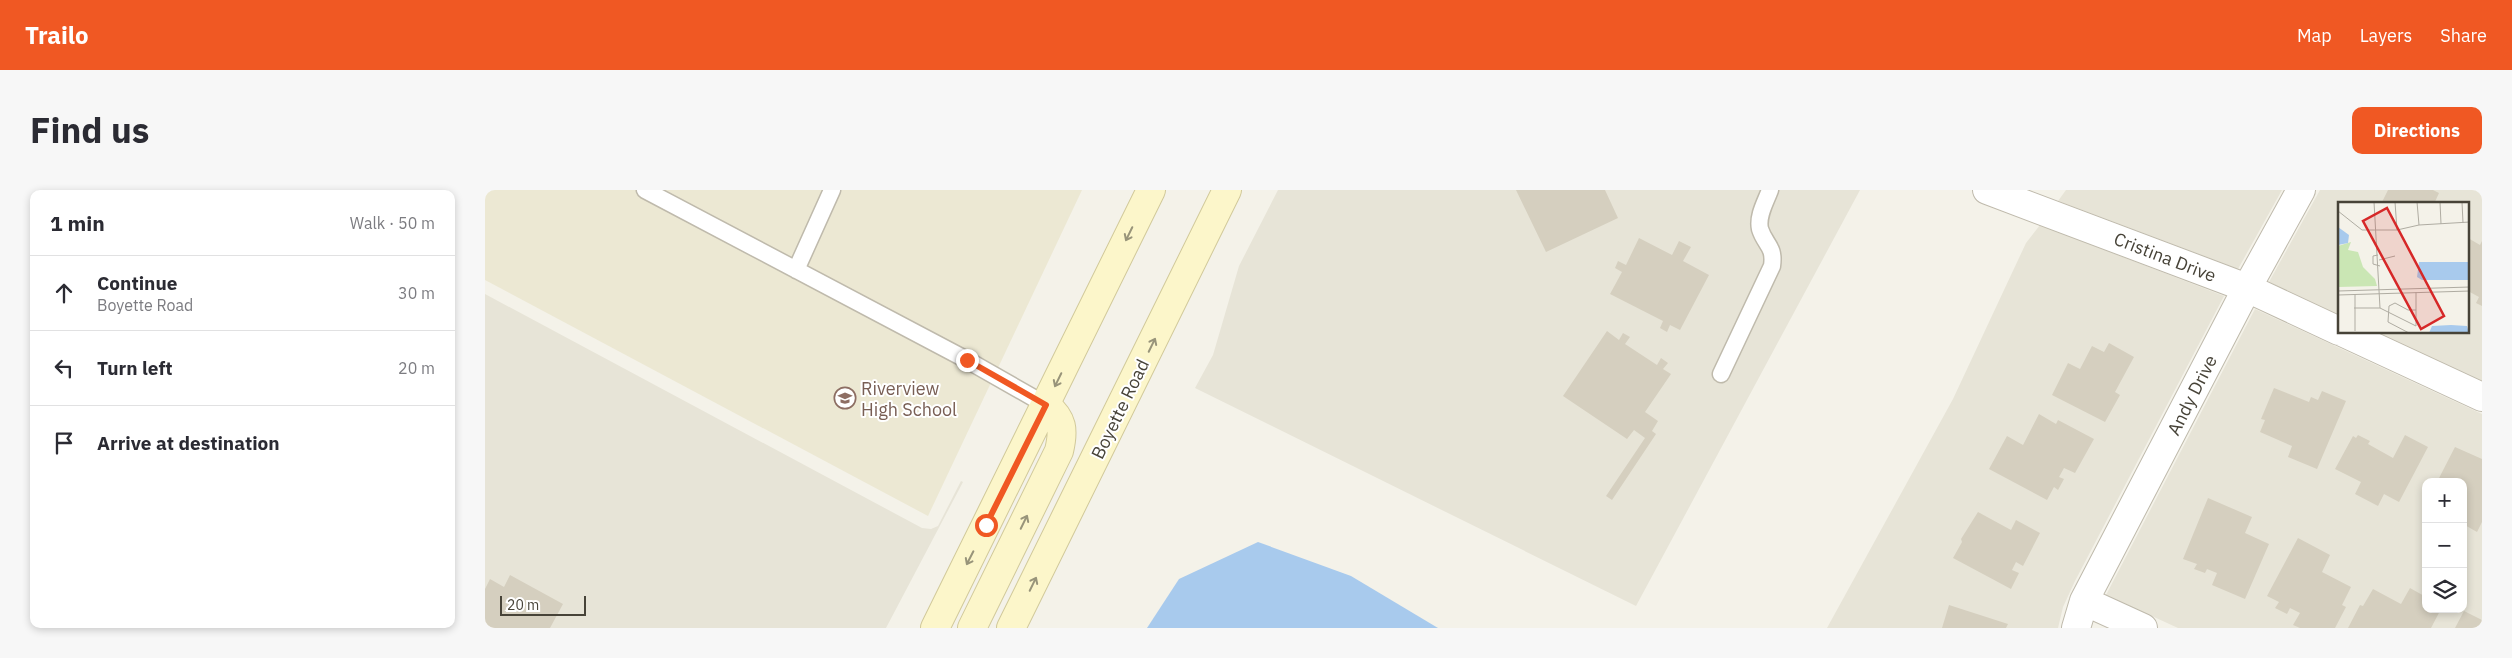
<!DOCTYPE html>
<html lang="en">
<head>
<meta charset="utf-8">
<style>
  body { margin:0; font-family:"IBM Plex Sans",sans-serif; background:#f7f7f7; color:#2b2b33 }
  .controls { position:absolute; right:15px; bottom:15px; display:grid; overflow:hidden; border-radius:10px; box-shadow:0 2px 8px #0003 }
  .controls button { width:45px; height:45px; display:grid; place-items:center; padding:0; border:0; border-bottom:1px solid #e1e1e2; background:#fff; color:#2b2b33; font:25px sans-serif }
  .scale { position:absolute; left:15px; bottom:12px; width:86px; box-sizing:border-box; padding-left:5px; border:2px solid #474338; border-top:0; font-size:14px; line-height:18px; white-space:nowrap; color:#474338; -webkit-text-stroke:4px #fff; paint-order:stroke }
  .stop { position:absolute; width:15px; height:15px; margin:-11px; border:4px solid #f05823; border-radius:50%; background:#fff }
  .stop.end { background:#f05823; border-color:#fff; box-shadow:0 1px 5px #0008 }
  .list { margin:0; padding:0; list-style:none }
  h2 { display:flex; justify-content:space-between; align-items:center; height:65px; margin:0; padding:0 20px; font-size:21px }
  h2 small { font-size:16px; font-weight:400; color:#7c7c81 }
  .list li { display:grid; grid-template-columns:32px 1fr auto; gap:15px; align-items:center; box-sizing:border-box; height:75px; padding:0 20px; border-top:1px solid #e1e1e2 }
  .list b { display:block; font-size:19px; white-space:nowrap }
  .list p { margin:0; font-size:16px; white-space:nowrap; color:#7c7c81 }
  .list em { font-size:16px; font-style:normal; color:#7c7c81 }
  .icon { flex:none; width:28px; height:28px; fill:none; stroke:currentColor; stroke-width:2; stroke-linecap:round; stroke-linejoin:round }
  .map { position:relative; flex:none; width:1997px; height:438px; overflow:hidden; border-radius:10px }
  header { display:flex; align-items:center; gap:30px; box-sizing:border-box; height:70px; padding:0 25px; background:#f05823; color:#fff }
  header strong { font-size:24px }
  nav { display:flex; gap:28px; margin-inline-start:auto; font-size:18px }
  .intro { display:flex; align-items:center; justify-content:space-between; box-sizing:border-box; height:120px; padding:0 30px }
  h1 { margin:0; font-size:35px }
  .button { padding:12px 22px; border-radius:10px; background:#f05823; color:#fff; font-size:18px; font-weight:700 }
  main { display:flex; gap:30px; padding:0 30px }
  aside { flex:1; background:#fff; border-radius:10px; box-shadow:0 2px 8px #0003 }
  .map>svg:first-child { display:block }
</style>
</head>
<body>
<header>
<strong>Trailo</strong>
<nav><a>Map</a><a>Layers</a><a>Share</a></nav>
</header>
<div class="intro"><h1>Find us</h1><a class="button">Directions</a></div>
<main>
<aside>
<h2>1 min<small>Walk · 50 m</small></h2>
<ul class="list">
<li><svg class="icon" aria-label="ahead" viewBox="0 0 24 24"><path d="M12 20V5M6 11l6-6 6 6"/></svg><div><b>Continue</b><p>Boyette Road</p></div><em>30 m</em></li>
<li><svg class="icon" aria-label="left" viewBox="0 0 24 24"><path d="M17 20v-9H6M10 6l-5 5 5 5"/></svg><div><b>Turn left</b></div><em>20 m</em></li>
<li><svg class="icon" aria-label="arrive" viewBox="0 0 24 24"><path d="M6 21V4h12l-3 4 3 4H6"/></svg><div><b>Arrive at destination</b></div></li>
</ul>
</aside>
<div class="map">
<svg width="1997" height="438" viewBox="0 0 1997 438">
  <rect width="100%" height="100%" fill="#f4f2e9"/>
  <!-- residential -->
  <path fill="#e7e4d7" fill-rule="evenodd" d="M793,0h582l-224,416 -441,-218 18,-33 26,-89z
    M1581,0h216l-44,79 -180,-68z
    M1835,0h162v191l-105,-48 91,-1v-128h-129v111l-70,-33z
    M1555,35l184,71 -149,285 -12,26 -5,21h-231l126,-229 73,-156z
    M0,104l437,234 9,1 7,-3 23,-45 2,1 -77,146h-401z
    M1770,119l227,105v214h-304l-72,-33zM1941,292h37v127h-37z"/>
  <!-- education -->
  <path fill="#ece8d3" d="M0,0h597l-154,326 -443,-236z"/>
  <!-- water -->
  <path fill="#a8caed" d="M773,352l93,34 87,52h-291l32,-49z"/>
  <!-- building -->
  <path fill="#d5cfbf" d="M1031,0h89l13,28 -72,34z
    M1903,0h45l6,3 -5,11h-53z
    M1154,48l33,17 7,-14 12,6 -8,14 26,14 -29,55 -10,-5 -3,7 -7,-4 3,-7 -53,-27 12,-22 -7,-4 3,-7 8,4z
    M1983,48l12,7 2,-4v65l-6,-3 3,-6 -11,-6z
    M1122,141l12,9 4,-7 7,4 -5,7 32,21 4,-7 7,5 -5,6 8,5 -26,38 13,9 -6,10 4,3 -44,66 -6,-4 39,-58 -11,-8 -7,9 -64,-43z
    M1624,153l25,14 -19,35 5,3 -15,27 -53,-27 16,-32 12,6 12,-23 12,6z
    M1789,198l35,14 2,-5 7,3 4,-9 24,10 -29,68 -29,-12 4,-11 -32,-14 5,-12 -4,-1z
    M1554,224l17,10 2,-4 36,19 -19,34 -11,-5 -5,9 5,2 -6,11 -4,-3 -7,13 -58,-31 18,-33 16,9z
    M1873,245l12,6 -2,3 25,14 12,-23 23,12 -29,55 -15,-8 -6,12 -23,-12 6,-12 -26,-13 18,-33 3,2z
    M1970,257l27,12v63l-5,10 -14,-8v-42h-26z
    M1723,308l44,19 -7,16 24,11 -24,55 -33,-14 5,-12 -10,-4 -2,4 -11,-4 3,-5 -14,-5z
    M1493,322l33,18 5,-10 24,13 -17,33 -7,-4 -4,8 7,3 -8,16 -58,-31 9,-16 -1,-3z
    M1813,348l32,17 -8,17 29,15 -9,18 4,2 -11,21h-35l-7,-3 7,-12 -10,-5 -3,6 -12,-6 4,-6 -12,-6z
    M25,385l53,29 -13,24h-65v-39l5,-10 14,8z
    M1925,398l16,9v12h15l-10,19h-83l12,-23 3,1 10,-17 28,15z
    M1464,415l59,19 -2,4h-64z
    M1979,421l18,9v8h-27z"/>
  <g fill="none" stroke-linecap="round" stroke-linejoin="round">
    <!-- service casing -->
    <g stroke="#bfbaac" stroke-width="19">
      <path id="service" d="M160,0l322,170 79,45
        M311,80l36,-80
        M1236,184l51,-108c3,-20 -7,-21 -12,-37 -3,-13 6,-28 10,-39"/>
    </g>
    <!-- minor casing -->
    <g stroke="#bfbaac" stroke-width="30">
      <path id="minor" d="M1502,0l260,98 92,43
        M1857,142l140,65
        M1599,411l59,27
        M1591,438l8,-27 163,-313 54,-98"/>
    </g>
    <!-- secondary casing -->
    <g stroke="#d1c99a" stroke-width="30">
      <path id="secondary" d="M450,438l216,-438
        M487,438l87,-177c5,-21 4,-32 -13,-46
        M526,438l216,-438"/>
    </g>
    <!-- service -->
    <use href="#service" stroke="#fff" stroke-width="16"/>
    <!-- minor -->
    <use href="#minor" stroke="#fff" stroke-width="28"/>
    <!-- secondary -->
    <use href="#secondary" stroke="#fcf6ca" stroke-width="28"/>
  </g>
  <!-- one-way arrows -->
  <defs><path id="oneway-shaft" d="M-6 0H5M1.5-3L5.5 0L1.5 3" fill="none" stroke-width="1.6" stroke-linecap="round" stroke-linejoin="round" transform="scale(1.25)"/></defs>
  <g stroke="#98947a">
    <use href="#oneway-shaft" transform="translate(644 44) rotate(116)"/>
    <use href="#oneway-shaft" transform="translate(667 155) rotate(-64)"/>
    <use href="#oneway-shaft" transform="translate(573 190) rotate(116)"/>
    <use href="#oneway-shaft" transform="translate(539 332) rotate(-64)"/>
    <use href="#oneway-shaft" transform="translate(485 368) rotate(117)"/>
    <use href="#oneway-shaft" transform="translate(548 394) rotate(-64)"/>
  </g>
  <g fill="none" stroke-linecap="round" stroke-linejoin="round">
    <!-- route -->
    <path stroke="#f05823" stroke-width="6" d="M482,170l79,45 -60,120"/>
  </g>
  <!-- icons -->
  <defs>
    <g id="school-ring" transform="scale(1.125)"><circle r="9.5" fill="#fff" stroke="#8d6e63" stroke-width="1.5"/><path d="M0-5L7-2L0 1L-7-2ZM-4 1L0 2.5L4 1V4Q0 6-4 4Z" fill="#8d6e63"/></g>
  </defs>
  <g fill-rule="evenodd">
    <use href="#school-ring" x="360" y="208"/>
  </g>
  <g text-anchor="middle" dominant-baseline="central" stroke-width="4" stroke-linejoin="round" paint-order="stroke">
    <!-- street labels -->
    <g font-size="18" fill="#474338" stroke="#fff">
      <text transform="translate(1680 67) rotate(21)">Cristina Drive</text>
      <text transform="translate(1707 205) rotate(-63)">Andy Drive</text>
      <text transform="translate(635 219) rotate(-64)">Boyette Road</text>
    </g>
    <!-- education labels -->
    <g font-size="18" fill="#785e54" stroke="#fff" text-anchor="start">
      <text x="376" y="198">Riverview<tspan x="376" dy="21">High School</tspan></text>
    </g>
  </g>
  <!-- overview -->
  <g transform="translate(1853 12)">
    <rect width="131" height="131" fill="#f4f2e9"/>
    <path d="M13,40l-3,8 10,2 5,15 12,12 2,7 -39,1v-41z" fill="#cae6b4"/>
    <path d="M0,25l11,8 -1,8 -10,2zM81,60h50v18h-47l-5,-3zM113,123l16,1 2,7h-40l3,-7z" fill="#a8caed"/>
    <path fill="none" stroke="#afaca2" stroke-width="1" d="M36,0l6,106 36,18v-34M57,0l2,28M79,0l2,23M102,0l1,22M124,0l1,21M0,9l24,19h35l22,-5 51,-3M40,53l-5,1v8l7,2M41,58l16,-4M0,89l132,-4M0,93l132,-4M16,106h26M17,129v-37M71,131l-21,-11 1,-16 6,-3 13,7h8"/>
    <path fill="#d62828" fill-opacity="0.15" stroke="#d62828" stroke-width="2.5" d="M49,6l57,108 -23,13 -58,-108z"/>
    <rect width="131" height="131" fill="none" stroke="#474338" stroke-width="2.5"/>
  </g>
</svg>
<div class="controls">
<button>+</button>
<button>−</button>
<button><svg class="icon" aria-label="layers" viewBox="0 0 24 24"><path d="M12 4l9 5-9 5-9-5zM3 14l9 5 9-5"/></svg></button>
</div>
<div class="scale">20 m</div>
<div class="stop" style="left:501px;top:335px"></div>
<div class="stop end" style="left:482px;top:170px"></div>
</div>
</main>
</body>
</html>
